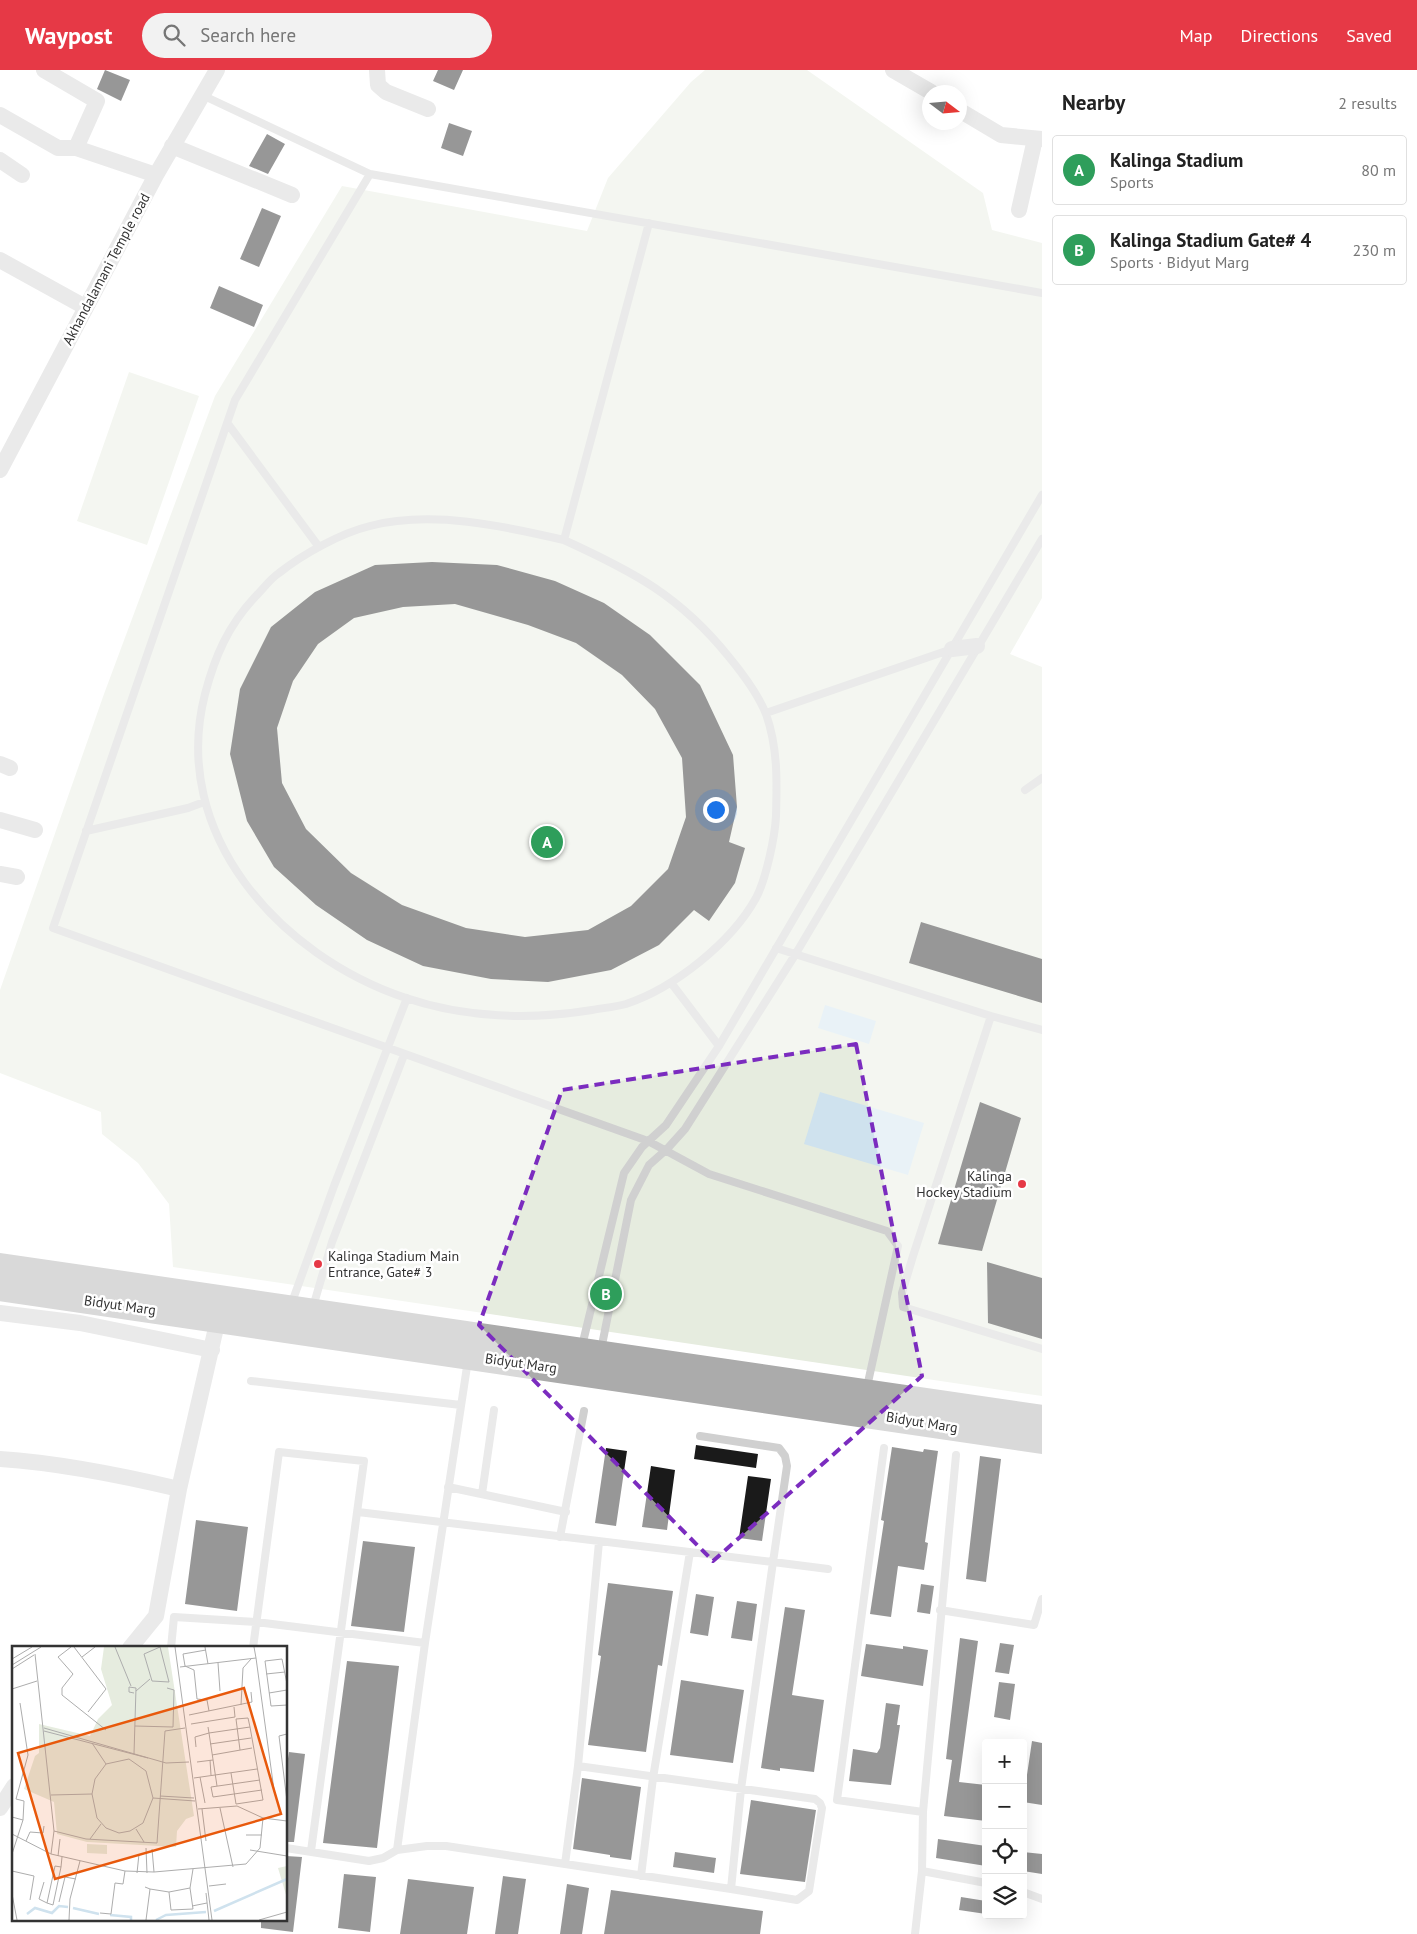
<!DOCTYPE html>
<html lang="en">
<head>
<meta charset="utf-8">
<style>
  body { margin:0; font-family:"PT Sans",sans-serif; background:#f2f2f2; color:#222 }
  .controls { position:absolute; right:15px; bottom:15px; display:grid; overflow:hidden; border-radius:5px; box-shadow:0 5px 20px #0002 }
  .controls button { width:45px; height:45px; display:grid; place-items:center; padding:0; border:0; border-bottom:1px solid #e0e0e0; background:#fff; color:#222; font:25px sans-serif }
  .compass { position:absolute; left:922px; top:15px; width:45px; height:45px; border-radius:50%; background:#fff; box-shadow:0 5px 20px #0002; rotate:106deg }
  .you { position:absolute; left:715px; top:739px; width:18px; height:18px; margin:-12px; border:4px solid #fff; border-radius:50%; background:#1a73e8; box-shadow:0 0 0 8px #1a73e833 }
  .badge { display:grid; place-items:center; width:32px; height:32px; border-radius:50%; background:#e63946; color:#fff; font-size:16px; font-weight:700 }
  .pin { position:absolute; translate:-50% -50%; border:2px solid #fff; box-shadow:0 1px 5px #0006 }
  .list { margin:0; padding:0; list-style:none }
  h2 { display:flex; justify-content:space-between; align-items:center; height:65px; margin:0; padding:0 20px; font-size:21px }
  h2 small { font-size:16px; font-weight:400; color:#767676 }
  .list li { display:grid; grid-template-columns:32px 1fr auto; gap:15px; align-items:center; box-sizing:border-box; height:70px; margin:0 10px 10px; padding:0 10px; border:1px solid #e0e0e0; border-radius:5px }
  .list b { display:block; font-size:19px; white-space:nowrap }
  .list p { margin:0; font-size:16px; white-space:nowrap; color:#767676 }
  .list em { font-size:16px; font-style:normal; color:#767676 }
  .icon { flex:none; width:28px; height:28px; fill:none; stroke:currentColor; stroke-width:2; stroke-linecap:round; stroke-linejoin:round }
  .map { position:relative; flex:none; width:1042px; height:1864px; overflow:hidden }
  header { display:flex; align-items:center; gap:30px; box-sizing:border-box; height:70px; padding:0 25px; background:#e63946; color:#fff }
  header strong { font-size:24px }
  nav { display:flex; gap:28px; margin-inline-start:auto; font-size:18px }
  .search { width:350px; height:45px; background:#f2f2f2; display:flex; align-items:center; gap:12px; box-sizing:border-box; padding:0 18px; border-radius:28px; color:#767676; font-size:19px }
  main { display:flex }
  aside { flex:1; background:#fff }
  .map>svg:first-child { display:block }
</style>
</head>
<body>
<header>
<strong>Waypost</strong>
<div class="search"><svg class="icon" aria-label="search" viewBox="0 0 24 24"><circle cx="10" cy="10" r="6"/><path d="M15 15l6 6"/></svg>Search here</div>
<nav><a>Map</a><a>Directions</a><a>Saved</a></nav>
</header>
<main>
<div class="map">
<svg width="1042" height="1864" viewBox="0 0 1042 1864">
  <rect width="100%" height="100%" fill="#fff"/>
  <!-- green -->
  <path fill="#e6ecdf" d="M705,0h102l176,123 9,37 50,13v355l-32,56 32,13v729l-869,-129 -4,-63 -31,-41 -36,-29 -1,-22 -101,-39v-83l104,-296 111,-298 127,-210 245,45 21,-53 83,-96z
    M129,302l70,24 -52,149 -70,-24z"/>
  <!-- water -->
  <path fill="#cfe2ee" d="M825,935l51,16 -7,23 -51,-16z
    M820,1022l104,31 -16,52 -104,-31z"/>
  <!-- building -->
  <path fill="#1a1a1a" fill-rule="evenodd" d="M105,0l25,10 -9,21 -24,-12z
    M438,0h25l-9,20 -21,-9z
    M449,53l23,8 -9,25 -22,-8z
    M267,64l18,10 -17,30 -19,-8z
    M262,138l19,8 -22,51 -19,-8z
    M219,216l44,19 -9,22 -44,-19z
    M432,492l65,3 58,16 49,22 46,32 50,50 33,70 4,52 -8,35 16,6 -10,35 -26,38 -15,-11 -35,35 -48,25 -63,12 -57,-3 -68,-13 -56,-26 -51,-35 -42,-38 -27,-46 -17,-67 10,-65 31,-62 44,-35 60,-27zM455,534l73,21 48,18 46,32 33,34 27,49 4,59 -18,52 -37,37 -43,24 -63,7 -59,-9 -64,-23 -51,-32 -45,-44 -24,-46 -5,-55 16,-47 25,-37 36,-26 49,-11z
    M921,852l121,37v44l-133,-40z
    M980,1032l41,16 -39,133 -44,-7z
    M987,1192l55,16v61l-54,-16z
    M696,1375l62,9 -2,14 -62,-9z
    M892,1377l31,5 1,-3 14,2 -13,91 3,1 -4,27 -26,-4 -7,51 -21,-3 14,-93 -3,-1z
    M606,1378l21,3 -11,75 -21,-3z
    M980,1386l21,3 -15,123 -20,-3z
    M651,1396l24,4 -8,60 -25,-3z
    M748,1406l23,3 -9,62 -23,-3z
    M196,1450l52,7 -11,84 -52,-7z
    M363,1471l52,6 -11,85 -53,-6z
    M608,1513l65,8 -11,75 -4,-1 -12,87 -58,-7 13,-89 -3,-1z
    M921,1514l13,2 -4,28 -13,-2z
    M696,1524l18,3 -6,39 -18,-3z
    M737,1531l20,3 -5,37 -21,-3z
    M785,1537l20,3 -13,85 32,5 -10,72 -34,-4v3l-19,-3z
    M960,1568l18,3 -19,141 27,3v36l-42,-5 8,-56 -6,-1z
    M1000,1573l14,2 -5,29 -14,-2z
    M866,1574l37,5v-3l25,4 -5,36 -62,-10z
    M347,1591l52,5 -22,182 -54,-5z
    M681,1610l63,10 -11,73 -63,-8z
    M999,1612l16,2 -5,36 -16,-3z
    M886,1633l14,2 -3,20h3l-9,60 -42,-4 4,-32 24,4 3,-5z
    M1032,1671l10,2v62l-19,-3z
    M289,1682l16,2 -11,88h-8v-70z
    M582,1708l59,9 -10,73 -21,-3v-2l-37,-6z
    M751,1730l65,10 -11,72 -65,-8z
    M938,1769l48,7v20l-50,-8z
    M675,1782l41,6 -2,15 -41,-6z
    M1023,1782l19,2v20l-19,-3z
    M286,1786l16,1 -9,75 -32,-4v-8h25z
    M344,1804l32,3 -6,55 -32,-4z
    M503,1806l23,3 -8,55h-23z
    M408,1809l66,8 -7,47h-67z
    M567,1814l22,4 -7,46h-22z
    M611,1820l152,21 -3,23h-156z
    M961,1827l25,4v13l-27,-4z"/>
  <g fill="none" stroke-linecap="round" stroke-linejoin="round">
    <!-- lane -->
    <path stroke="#d0d0d0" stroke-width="8" d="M202,25l168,79 672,119
      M370,104l-135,226 -182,528 595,213 61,33 178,57 11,15 -31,141
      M228,354l91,123
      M564,470c-60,-14 -133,-30 -194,-14 -29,7 -67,28 -91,47 -9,6 -16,16 -24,24 -27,29 -40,59 -50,97 -36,140 75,262 201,304 59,20 125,22 186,12 11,-2 23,-3 34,-6 48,-16 105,-61 130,-106 10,-19 19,-61 20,-82 1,-35 2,-68 -10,-102 -8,-20 -23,-40 -37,-57 -49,-61 -95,-85 -165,-117l85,-317
      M766,643l186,-64
      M1025,720l17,-12
      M86,761l102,-23 16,-6
      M776,878l215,68 51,14
      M672,914l47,62
      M991,946l-78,240 -11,37 1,14 139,42
      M291,1235l43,-119 73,-188
      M313,1237l19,-65 72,-187
      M582,1276l42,-173 18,-26 24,-22 53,-79 323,-551
      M601,1280l30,-150 18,-35 18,-16 18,-20 110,-174 247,-416
      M251,1311l210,24
      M700,1366l79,12 6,8 2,10 -14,96 55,7
      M884,1378l-47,352 86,12
      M448,1417l118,25
      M482,1424l12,-84
      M560,1467l24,-126
      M940,1540l94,15 8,-26
      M171,1578l3,-31 82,5 169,21
      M253,1578l26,-196 85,9 -53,390
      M578,1696l237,33 5,4 2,5 -13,83 -12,9 -66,-11
      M286,1778l83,13 14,-3 14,-8 30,-4h19l285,43 10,-100 32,-227 -415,-50
      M397,1780l28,-207 43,-283
      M565,1794l13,-98 21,-224
      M922,1801l64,12
      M641,1806l12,-98 37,-226
      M1023,1822l19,7
      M915,1864l7,-63 1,-59 33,-357"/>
    <!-- street -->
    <path stroke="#d0d0d0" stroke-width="16" d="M44,0l53,31 -21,47
      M377,0l1,15 8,7 42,17
      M893,0l38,22
      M959,40l42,25 41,4
      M0,45l58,33h18l80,27
      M172,76l120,49
      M0,90l22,15
      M1019,140l16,-71
      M0,190l85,47
      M0,400l156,-295 61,-105
      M952,579l25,-3
      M0,694l10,4
      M0,750l35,10
      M0,804l17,3
      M0,1243l80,10 132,27
      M0,1389c61,4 120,16 179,30
      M130,1578l26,-32 23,-127 39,-170
      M0,1738l14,-22"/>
    <!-- primary -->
    <path stroke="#ababab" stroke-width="26" d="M0,1196l1042,152
      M0,1218l1042,153"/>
  </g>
  <!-- marked area -->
  <path d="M0 0H1042V1864H0ZM856,974l66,332 -209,185 -234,-236 83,-235z" fill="#fff" fill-opacity=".55" fill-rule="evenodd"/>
  <path fill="none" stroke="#7b2cbf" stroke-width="4" stroke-dasharray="10 6" stroke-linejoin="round" d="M856,974l66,332 -209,185 -234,-236 83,-235z"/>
  <!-- markers -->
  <g fill="#e63946" stroke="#fff" stroke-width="2">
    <circle cx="1022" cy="1114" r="5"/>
    <circle cx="318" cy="1194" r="5"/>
  </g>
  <g text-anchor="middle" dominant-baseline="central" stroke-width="5" stroke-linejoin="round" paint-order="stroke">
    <!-- street labels -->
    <g font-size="14" fill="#333" stroke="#fff">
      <text transform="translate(106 199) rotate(-62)">Akhandalamani Temple road</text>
      <text transform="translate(120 1235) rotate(8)">Bidyut Marg</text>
      <text transform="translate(521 1293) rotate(8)">Bidyut Marg</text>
      <text transform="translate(922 1352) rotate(9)">Bidyut Marg</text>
    </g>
    <!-- poi labels -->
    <g font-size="14" fill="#333" stroke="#fff" text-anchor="end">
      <text x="1012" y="1106">Kalinga<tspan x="1012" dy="16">Hockey Stadium</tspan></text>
      <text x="328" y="1186" text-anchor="start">Kalinga Stadium Main<tspan x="328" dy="16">Entrance, Gate# 3</tspan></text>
    </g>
  </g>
  <!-- overview -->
  <g transform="translate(12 1576)">
    <rect width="275" height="275" fill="#fff"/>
    <path d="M92,1h64l26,169 -8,3 -9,12 -1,16 -89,-5 -30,-8 -3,-32 -30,-13 11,-33 4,-3v-29l51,12 8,-17 14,-14 -11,-36zM75,198l20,1v9l-20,-1zM275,220v32l-9,-30z" fill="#e6ecdf"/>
    <path fill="none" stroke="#cfe2ee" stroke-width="2.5" d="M61,262l26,6M202,265l73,-32M15,268l8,-6 17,5 7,-7 9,1M98,269l21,2v3M144,274l10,-5 40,-3"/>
    <path fill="none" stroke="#adadad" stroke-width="1" d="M59,1l-13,10 15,17 -11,14v7l44,35M62,1l32,42 -18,23M103,1l16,39M148,1l-16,7 8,27 17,1 -9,-35M163,1l37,273M193,1l3,17M194,4l-23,4 2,12 9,4 3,29 10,1 2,11M23,8l19,177 -3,23M70,11l13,-10M244,12l18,132M0,13l20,-12M206,17l2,28M0,19l29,-18M168,21l76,-9 -2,-11M0,23l22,-14M254,28l19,-2M275,38l-5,-25 -17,2 6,45 16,-1M0,43l25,-8M124,45l14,-12M257,47l18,-3M8,57l8,52 -12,44 8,2 -1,19M229,59l2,-37 8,-9M177,69l63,-13 -1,-10M179,78l44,-7 -1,-10M123,80l38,1 1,-37 -7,-2M32,82l122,35 23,-1M32,85l104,27M275,88l-8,2 8,65M80,97l14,21M198,98l41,-6M184,101l-1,-10 14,-4 -1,-6M228,104l-4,-31 12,-1 2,9M0,108v24M122,108l2,-66 -7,-1v5l5,1M200,109l40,-7M198,114l1,15M185,116l16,-2M188,131l5,26M182,132l63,-9M248,134l-49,7 2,10 49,-7M205,140l-8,-53 41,-6 13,73 -27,4 -5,-31M39,149l41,-1 3,-15 11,-15 23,-5 17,12 7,27 -10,25 -13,8 -11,2 -13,-5 -9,-10 -5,-24M148,150l34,2M141,152l42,3M208,162l13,59M186,163l39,-3 26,12 24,3M190,163l4,32M0,171l11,3 -11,34M124,183l8,13M42,185l32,8 71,4 8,-112 20,-3M0,188l39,20 74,17 29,1 92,-8 14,-16 3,-30M234,189h16M78,193l11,-15M14,195l4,-9 13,1 1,-7M134,202l1,25M140,203l2,23M238,204l37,6M46,210l2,-17M49,221l-8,38 -6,-2 8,-37 6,1 1,-10M0,225l22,5 -4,24M125,227l2,-19M32,236l-5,17 8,4M197,240l17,-2M133,241l5,2 -4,31M138,243l19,3 2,18 22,-1 -3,-21 3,-19M157,246l21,-4M194,247l3,27M0,248l5,26M47,256l6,-25 11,2M180,260l15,-3M88,267l11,1 4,-31 8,1 2,-13M57,274l1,-21 10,-38M247,274l28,-8"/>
    <path fill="#e8590c" fill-opacity="0.15" stroke="#e8590c" stroke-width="2.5" d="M232,42l37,126 -226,65 -37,-126z"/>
    <rect width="275" height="275" fill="none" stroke="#333" stroke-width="2.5"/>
  </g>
</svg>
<div class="controls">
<button>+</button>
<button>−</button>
<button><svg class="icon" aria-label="locate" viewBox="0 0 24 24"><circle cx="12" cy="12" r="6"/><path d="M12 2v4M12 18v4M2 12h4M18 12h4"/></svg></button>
<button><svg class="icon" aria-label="layers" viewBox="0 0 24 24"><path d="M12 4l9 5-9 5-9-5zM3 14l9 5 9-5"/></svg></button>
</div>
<svg class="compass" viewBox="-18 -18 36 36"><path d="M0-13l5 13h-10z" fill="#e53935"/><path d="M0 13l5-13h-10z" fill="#767676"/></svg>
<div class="you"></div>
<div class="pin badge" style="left:547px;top:772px;background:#2e9e5b">A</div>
<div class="pin badge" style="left:606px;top:1224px;background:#2e9e5b">B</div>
</div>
<aside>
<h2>Nearby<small>2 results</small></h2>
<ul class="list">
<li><span class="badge" style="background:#2e9e5b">A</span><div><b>Kalinga Stadium</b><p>Sports</p></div><em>80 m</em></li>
<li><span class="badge" style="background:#2e9e5b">B</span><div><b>Kalinga Stadium Gate# 4</b><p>Sports · Bidyut Marg</p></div><em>230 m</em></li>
</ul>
</aside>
</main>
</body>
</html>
